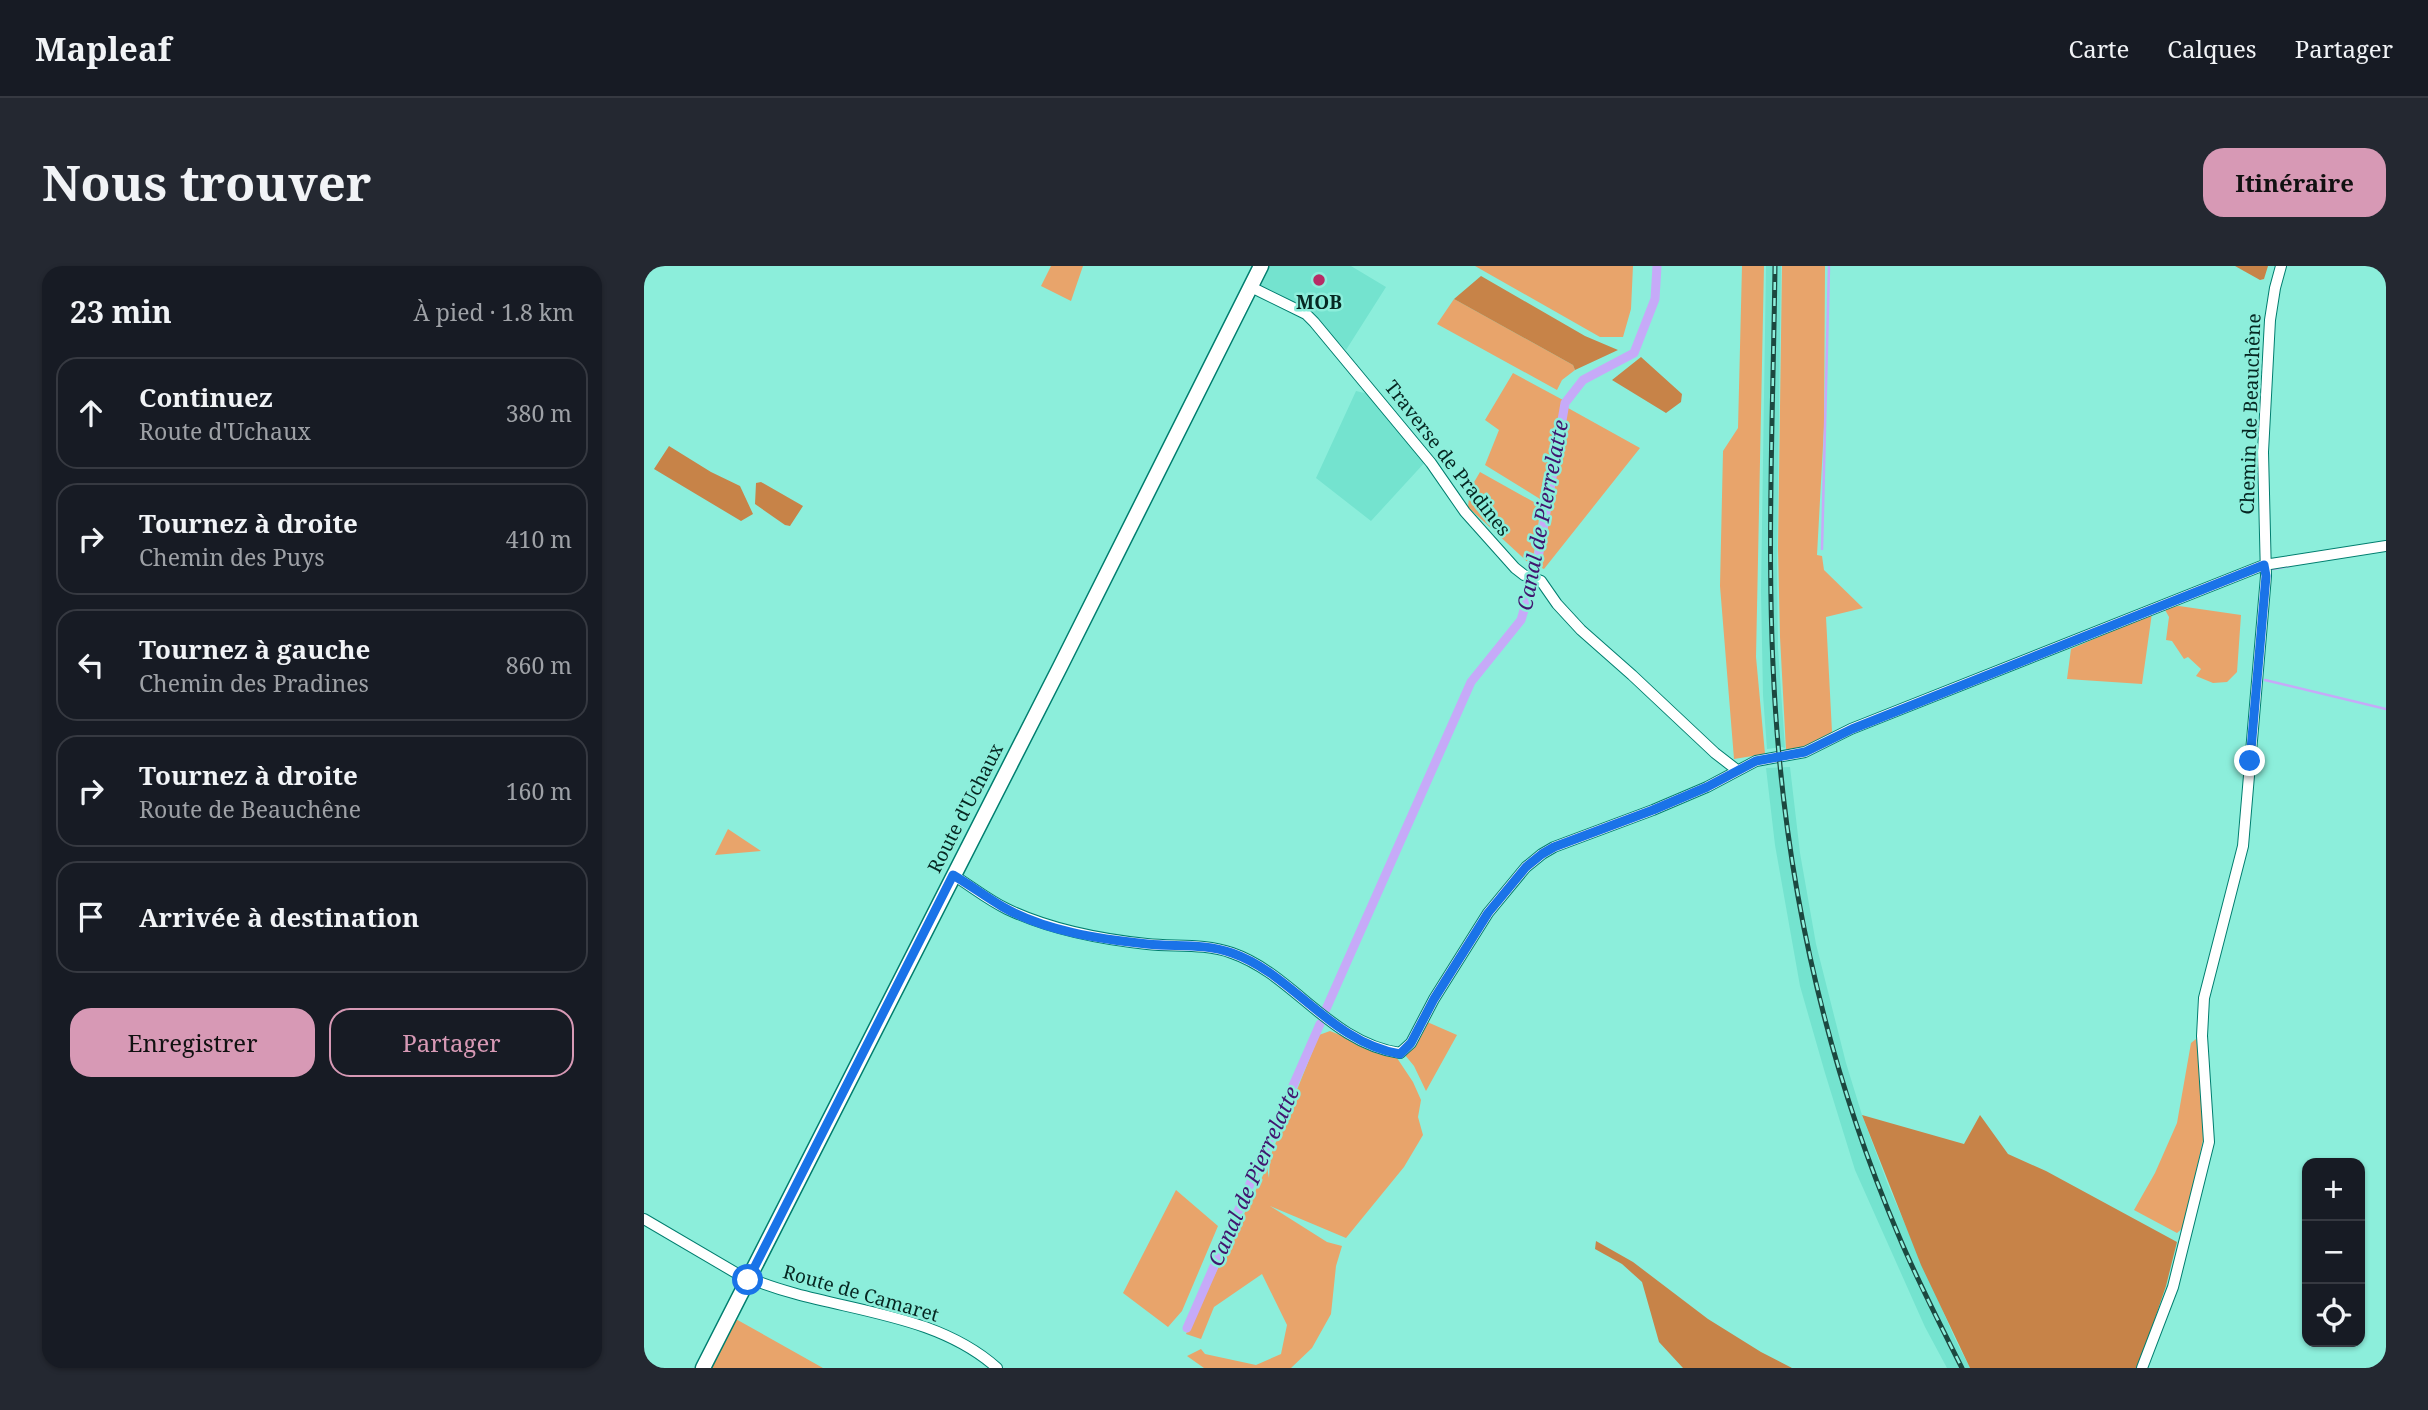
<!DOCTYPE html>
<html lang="fr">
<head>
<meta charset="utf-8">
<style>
  body { margin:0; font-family:"Noto Serif",serif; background:#242831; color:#f1f3f6 }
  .controls { position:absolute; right:21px; bottom:21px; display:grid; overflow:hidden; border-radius:14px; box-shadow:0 2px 5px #0004 }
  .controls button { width:63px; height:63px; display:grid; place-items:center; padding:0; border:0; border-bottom:2px solid #363941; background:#171b24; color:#f1f3f6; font:35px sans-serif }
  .stop { position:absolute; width:21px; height:21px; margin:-16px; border:5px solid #1a73e8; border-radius:50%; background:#fff }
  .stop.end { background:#1a73e8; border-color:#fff; box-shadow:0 2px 7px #0008 }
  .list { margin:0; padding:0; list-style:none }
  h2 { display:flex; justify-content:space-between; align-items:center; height:91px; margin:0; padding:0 28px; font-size:30px }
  h2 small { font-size:23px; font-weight:400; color:#9ea1a6 }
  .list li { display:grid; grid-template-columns:46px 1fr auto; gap:21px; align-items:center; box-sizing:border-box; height:112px; margin:0 14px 14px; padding:0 14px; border:2px solid #363941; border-radius:21px }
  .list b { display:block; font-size:26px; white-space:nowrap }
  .list p { margin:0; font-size:23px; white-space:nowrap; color:#9ea1a6 }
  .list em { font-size:23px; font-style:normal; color:#9ea1a6 }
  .actions { display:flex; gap:14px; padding:21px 28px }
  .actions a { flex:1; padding:16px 0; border:2px solid #d799b5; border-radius:21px; text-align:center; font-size:24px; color:#d799b5 }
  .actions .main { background:#d799b5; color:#111 }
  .icon { flex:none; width:38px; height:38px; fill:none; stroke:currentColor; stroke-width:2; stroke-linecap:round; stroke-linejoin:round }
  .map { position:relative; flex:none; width:1742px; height:1102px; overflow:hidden; border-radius:21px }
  header { display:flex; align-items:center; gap:42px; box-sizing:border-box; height:98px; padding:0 35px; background:#171b24; border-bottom:2px solid #363941 }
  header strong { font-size:33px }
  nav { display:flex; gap:38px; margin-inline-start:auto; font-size:24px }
  .intro { display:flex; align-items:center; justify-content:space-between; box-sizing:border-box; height:168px; padding:0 42px }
  h1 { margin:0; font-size:49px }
  .button { padding:18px 32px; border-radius:21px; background:#d799b5; color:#111; font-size:24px; font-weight:700 }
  main { display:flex; gap:42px; padding:0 42px }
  aside { flex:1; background:#171b24; border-radius:21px; box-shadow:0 2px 5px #0004 }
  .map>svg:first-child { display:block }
</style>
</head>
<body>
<header>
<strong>Mapleaf</strong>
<nav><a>Carte</a><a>Calques</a><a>Partager</a></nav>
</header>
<div class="intro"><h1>Nous trouver</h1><a class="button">Itinéraire</a></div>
<main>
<aside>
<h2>23 min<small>À pied · 1.8 km</small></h2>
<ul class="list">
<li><svg class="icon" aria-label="ahead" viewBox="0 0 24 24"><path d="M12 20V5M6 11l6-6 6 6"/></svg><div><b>Continuez</b><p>Route d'Uchaux</p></div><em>380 m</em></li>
<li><svg class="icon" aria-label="right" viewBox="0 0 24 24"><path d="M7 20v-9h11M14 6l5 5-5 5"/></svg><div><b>Tournez à droite</b><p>Chemin des Puys</p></div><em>410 m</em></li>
<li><svg class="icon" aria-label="left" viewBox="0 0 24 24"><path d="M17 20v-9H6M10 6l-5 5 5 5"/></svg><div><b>Tournez à gauche</b><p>Chemin des Pradines</p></div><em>860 m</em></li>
<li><svg class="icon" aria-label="right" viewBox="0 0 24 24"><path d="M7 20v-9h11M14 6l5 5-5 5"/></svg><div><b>Tournez à droite</b><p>Route de Beauchêne</p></div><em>160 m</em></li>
<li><svg class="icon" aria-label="arrive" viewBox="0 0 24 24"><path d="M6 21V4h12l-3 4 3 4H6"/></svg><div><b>Arrivée à destination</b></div></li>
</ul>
<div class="actions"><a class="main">Enregistrer</a><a>Partager</a></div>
</aside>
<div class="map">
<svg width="1742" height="1102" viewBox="0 0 1742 1102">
  <rect width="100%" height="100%" fill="#8ceedb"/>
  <!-- built -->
  <path fill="#74e3cf" d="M622,0h85l35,21 -40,63 -34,-35 -56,-30z
    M1122,0h15l-4,301 1,81 7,100 -3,-1 -15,2 -4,-54 -2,-103z
    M712,125l17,4 54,65 -56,61 -55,-43z
    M1146,501l10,86 16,91 30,119 16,52 26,70 67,154 15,29h-23l-22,-41 -70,-157 -30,-97 -25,-87 -25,-141 -9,-77z"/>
  <!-- green -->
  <path fill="#e8a46b" d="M407,0h32l-12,35 -30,-15z
    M831,0h158l-2,43 -8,28h-23z
    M1098,0h22l-8,391 9,97 -31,5 -14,-173 3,-135 15,-23z
    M1138,0h43l-1,161 -7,128 5,1 2,14 39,38 -37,9 6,115 -32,18h-14l-6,-113 -2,-89z
    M810,33l119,66 2,5 -13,10 -5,10 -120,-66z
    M869,107l50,27 -23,99 -55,-34 14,-35 -14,-10z
    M924,142l72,40 -96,121 -6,-3z
    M836,206l61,34 -9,60 -64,-59 2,-18z
    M1535,340l62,9 -4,57 -10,10 -14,1 -17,-7 5,-7 -13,-12 -4,2 -12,-18 -6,-1 3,-23 -5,-9z
    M1508,347l-10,71 -75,-5 4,-30z
    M84,563l33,22 -46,4z
    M781,755l32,14 -31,56 -12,-25 -9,-11z
    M686,765l67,27 16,24 8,18 -3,17 5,18 -19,32 -58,71 -76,-32 57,36 15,4 -6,20 -5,48 -19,34 -21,20h-87l-17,-12 14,-7 4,5 51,11 25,-11 6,-29 -25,-51 -48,33 -13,32 -15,-5 81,-167 2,11 1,-21 49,-122z
    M1552,773l5,41 2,60 -19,87 -7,6 -43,-23 21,-37 22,-50 14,-80z
    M532,924l42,36 -36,85 -14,16 -45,-34z
    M90,1052l89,50h-115z"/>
  <!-- forest -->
  <path fill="#c78348" d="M1591,0h33l-4,13 -4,1z
    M837,10l104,60 33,14 -43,20 -2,-5 -119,-66z
    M997,91l41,37 -1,8 -15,11 -54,-33z
    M25,180l42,26 29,14 13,28 -12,7 -87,-52z
    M117,216l42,24 -13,20 -5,-1 -30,-21 1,-21z
    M1218,849l102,29 16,-29 28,39 38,17 131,71 -11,44 -28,82h-168l-49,-103z
    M952,975l37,21 75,57 53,33 31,16h-109l-24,-26 -17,-60 -20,-18 -27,-15z"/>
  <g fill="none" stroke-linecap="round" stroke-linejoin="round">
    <!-- stream -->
    <path stroke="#c6aaf8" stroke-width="2.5" d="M1178,283l7,-283
      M1629,303l17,-3
      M1621,414l121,29"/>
    <!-- canal -->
    <path stroke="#c6aaf8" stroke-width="9" d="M682,743l145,-327 50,-62 15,-50 29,-167 18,-23 51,-27 21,-54 2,-33
      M543,1062l133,-304"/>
    <!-- street casing -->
    <g stroke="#007e6f" stroke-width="12">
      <path id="street" d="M607,21l55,27 8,8 117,141 34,49 50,56 9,7 17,6 16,23 24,26 51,45 83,78 22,17
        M309,609c18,11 35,25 54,34 44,21 92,30 140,35 28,3 57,-1 85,9 61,21 98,90 168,100l11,-10 23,-44 54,-86 38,-46 16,-13 12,-7 99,-37 54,-23 49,-26 49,-9 46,-23 413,-164 122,-19
        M0,953l104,61
        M105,1012c80,34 181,30 248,90
        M1498,1102l31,-81 36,-145 -7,-106 2,-38 39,-152 23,-270 -3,-124 7,-132 5,-32 6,-22"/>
    </g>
    <!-- secondary casing -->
    <g stroke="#007e6f" stroke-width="17">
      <path id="secondary" d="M59,1102l357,-701 201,-401"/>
    </g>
    <!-- street -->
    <use href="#street" stroke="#fff" stroke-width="10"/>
    <!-- secondary -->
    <use href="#secondary" stroke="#fff" stroke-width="14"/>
    <!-- rail casing -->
    <g stroke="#1c4840" stroke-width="5">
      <path id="rail" d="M1131,0c-2,163 -11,327 4,489 15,164 55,328 119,479 19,46 42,90 64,134"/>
    </g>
    <!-- rail -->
    <use href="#rail" stroke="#8ceedb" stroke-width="2.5" stroke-dasharray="8" stroke-linecap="butt"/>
  </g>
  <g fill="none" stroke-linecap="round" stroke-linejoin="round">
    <!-- route -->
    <path stroke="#1a73e8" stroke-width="9" d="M104,1014l205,-405c17,10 33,22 50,32 42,24 96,32 144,37 28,3 57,-1 85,9 61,21 98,89 168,101l11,-11 23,-44 54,-86 38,-46 16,-13 12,-7 99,-37 54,-23 49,-26 49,-9 47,-23 412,-164 2,11 -16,185"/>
  </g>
  <!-- markers -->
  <circle fill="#b72c66" stroke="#8ceedb" stroke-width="2.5" cx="675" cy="14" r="7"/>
  <g text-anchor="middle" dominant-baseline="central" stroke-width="5" stroke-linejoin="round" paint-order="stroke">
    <!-- poi labels -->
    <g font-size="19" font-weight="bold" fill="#062722" stroke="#8ceedb">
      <text x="675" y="36">MOB</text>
    </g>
    <!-- street labels -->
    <g font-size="19" fill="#062722" stroke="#8ceedb">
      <text transform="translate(1606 148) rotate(-88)">Chemin de Beauchêne</text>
      <text transform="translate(804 192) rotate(52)">Traverse de Pradines</text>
      <text transform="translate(321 542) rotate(-63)">Route d'Uchaux</text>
      <text transform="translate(217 1027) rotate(16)">Route de Camaret</text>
    </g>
    <!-- water labels -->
    <g font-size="21" font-style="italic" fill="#41166f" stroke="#8ceedb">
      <text transform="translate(898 249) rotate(-79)">Canal de Pierrelatte</text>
      <text transform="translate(609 910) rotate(-66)">Canal de Pierrelatte</text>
    </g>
  </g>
</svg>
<div class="controls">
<button>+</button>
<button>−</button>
<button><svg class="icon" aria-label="locate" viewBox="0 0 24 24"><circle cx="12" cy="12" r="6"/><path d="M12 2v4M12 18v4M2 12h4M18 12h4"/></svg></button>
</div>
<div class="stop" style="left:104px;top:1014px"></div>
<div class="stop end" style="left:1606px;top:495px"></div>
</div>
</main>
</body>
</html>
